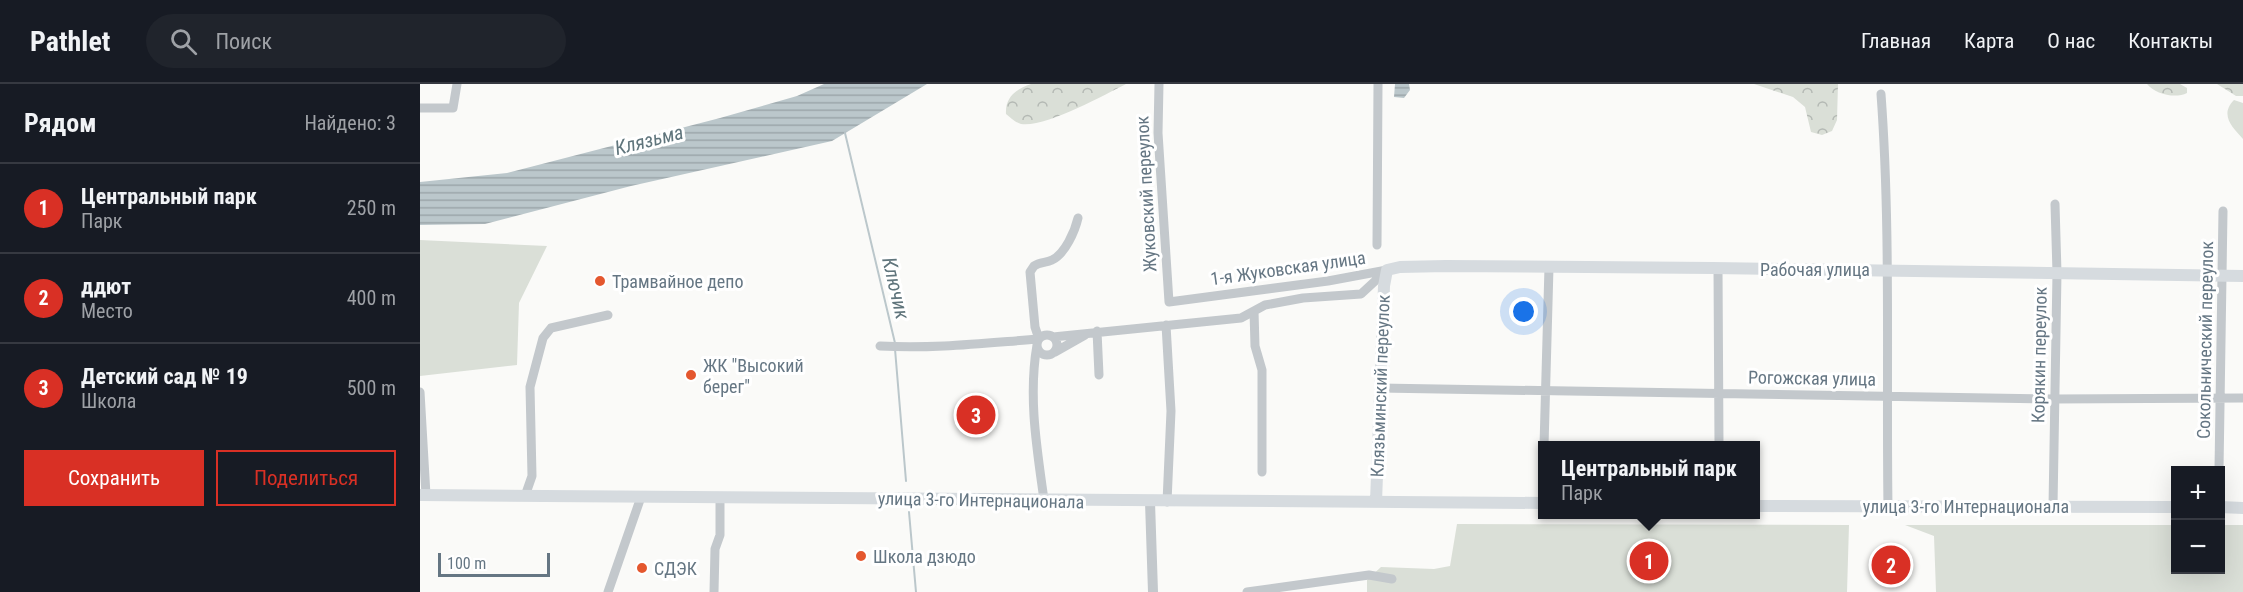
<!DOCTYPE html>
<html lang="ru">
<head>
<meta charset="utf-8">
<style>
  body { margin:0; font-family:"Roboto Condensed",sans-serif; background:#20242c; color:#f1f3f6 }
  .controls { position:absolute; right:18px; bottom:18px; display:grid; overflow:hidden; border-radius:0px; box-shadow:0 6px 24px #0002 }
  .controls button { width:54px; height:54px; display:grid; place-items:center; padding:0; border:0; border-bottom:2px solid #363941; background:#171b24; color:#f1f3f6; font:30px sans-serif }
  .scale { position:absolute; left:18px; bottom:15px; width:112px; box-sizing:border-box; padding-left:6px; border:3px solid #657683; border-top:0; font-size:16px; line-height:21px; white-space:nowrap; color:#657683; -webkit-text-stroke:4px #fff; paint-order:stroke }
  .you { position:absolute; left:1104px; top:228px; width:21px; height:21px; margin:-15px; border:4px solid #fff; border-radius:50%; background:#1a73e8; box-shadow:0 0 0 9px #1a73e833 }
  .badge { display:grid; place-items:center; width:39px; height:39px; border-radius:50%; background:#d93025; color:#fff; font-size:20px; font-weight:700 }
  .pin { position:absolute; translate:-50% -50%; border:3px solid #fff; box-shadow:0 2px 6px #0006 }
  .popup { position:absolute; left:1118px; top:357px; width:222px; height:78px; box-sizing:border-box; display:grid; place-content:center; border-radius:0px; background:#171b24; filter:drop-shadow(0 2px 4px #0005); font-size:20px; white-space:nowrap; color:#9ea1a6 }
  .popup b { font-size:22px; color:#f1f3f6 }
  .popup::after { content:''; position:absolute; left:50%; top:100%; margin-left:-12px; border:12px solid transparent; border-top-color:#171b24 }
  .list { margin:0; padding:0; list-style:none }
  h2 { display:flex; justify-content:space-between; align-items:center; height:78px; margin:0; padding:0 24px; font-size:26px }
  h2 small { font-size:20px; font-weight:400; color:#9ea1a6 }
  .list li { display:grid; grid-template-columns:39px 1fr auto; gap:18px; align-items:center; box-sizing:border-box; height:90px; padding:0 24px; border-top:2px solid #363941 }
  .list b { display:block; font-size:22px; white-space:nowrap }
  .list p { margin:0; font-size:20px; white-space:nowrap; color:#9ea1a6 }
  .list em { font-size:20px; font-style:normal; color:#9ea1a6 }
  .actions { display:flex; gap:12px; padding:18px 24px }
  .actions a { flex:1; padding:14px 0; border:2px solid #d93025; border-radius:0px; text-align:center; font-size:21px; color:#d93025 }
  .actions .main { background:#d93025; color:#fff }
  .icon { flex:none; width:33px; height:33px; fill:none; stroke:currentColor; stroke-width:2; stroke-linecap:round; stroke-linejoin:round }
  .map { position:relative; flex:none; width:1823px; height:508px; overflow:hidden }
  header { display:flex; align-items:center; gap:36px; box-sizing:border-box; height:84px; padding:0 30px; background:#171b24; border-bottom:2px solid #363941 }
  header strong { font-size:28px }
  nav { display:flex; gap:33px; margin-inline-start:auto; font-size:21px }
  .search { width:420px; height:54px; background:#20242c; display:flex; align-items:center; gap:15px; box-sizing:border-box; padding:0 21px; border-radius:33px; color:#9ea1a6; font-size:22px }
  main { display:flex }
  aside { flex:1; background:#171b24 }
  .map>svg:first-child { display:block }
</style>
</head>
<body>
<header>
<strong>Pathlet</strong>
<div class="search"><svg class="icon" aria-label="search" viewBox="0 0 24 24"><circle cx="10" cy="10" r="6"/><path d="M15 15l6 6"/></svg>Поиск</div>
<nav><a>Главная</a><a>Карта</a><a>О нас</a><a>Контакты</a></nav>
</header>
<main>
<aside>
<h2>Рядом<small>Найдено: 3</small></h2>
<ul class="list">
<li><span class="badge">1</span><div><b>Центральный парк</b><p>Парк</p></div><em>250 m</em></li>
<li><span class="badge">2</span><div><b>ддют</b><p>Место</p></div><em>400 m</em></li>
<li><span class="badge">3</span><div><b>Детский сад № 19</b><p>Школа</p></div><em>500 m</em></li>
</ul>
<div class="actions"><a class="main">Сохранить</a><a>Поделиться</a></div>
</aside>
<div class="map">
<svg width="1823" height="508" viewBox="0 0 1823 508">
  <defs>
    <pattern id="forest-crowns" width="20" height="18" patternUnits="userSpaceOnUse" patternTransform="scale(1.5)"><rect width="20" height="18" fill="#dadfd7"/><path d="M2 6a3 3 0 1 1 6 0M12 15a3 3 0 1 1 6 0" fill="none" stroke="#b4b9b4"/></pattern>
    <pattern id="water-rules" width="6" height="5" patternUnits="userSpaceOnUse" patternTransform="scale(1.5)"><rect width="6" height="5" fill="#bbc7cb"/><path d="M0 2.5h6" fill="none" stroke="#9ca6aa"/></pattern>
  </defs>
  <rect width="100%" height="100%" fill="#fafaf8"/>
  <!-- green -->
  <path fill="#dadfd7" d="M1814,16l9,3v36c-10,-11 -24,-24 -9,-39z
    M0,156l127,6 -28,57 -2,62 -97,11z
    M1037,440l392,1 -2,67h-480v-12l14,-13 53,2 16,-3z
    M1485,441h270l1,45h44l1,-45h22v67h-307l-2,-56z"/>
  <!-- forest -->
  <path fill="url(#forest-crowns)" d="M611,0h95c-22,11 -81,44 -105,40 -5,-1 -10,-6 -15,-10 -1,-17 10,-25 25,-30z
    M1334,0h84l-1,36 -5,11 -10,4 -11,-3 -6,-25 -12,-10z
    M1727,0h33l7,4v5c-12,6 -32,1 -40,-9z
    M1797,0h26v12h-7z"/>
  <!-- water -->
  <path fill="url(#water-rules)" d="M404,0h103l-95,57 -201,45 -146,38 -65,1v-43l87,-9 213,-55 77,-22z
    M975,0h14l1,6 -6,8 -10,-1z"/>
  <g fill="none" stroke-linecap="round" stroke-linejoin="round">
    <!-- stream -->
    <path stroke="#bbc7cb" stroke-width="2" d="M425,49l50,210
      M475,265l11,132
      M489,428l7,80"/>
    <!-- minor -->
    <path stroke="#c3c8cc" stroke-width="9" d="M739,0l-1,49 11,169 159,-21 59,-11
      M1461,10c10,137 5,275 7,413
      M0,24h33l4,-24
      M957,161l1,-161
      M1298,184l1,178
      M834,227l1,35 7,24v102
      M746,241l5,86 -4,91
      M677,247l2,44
      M617 261a10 10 0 1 1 20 0a10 10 0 1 1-20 0Z
      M633,253l188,-19 24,-13 38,-7 58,-4 26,-24
      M617,261c-9,52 0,104 7,155
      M460,262c54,3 105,-3 159,-7l-4,-12 -5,-55 4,-6c6,-4 12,-3 18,-6 13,-6 23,-29 26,-42
      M635,268l30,-17
      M960,304l674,11 189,-1
      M0,308l6,103
      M1124,362l5,-179
      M1799,386l4,-259
      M105,412l7,-20 -2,-89 13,-49 8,-10 57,-13
      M1633,422l4,-233 -2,-69
      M188,508l33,-95
      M294,508l1,-43 5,-14v-37
      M827,508l122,-17 23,4"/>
    <!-- tertiary -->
    <path stroke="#c3c8cc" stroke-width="10" d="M730,418l3,90"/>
    <!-- secondary -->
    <path stroke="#d6dbdf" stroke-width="12" d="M0,411l1122,8
      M956,418l8,-216 3,-16 13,-3 46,-1 267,2 530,8
      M1336,422l420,1
      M1800,423l23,1"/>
  </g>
  <!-- markers -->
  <g fill="#e4572e" stroke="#fff" stroke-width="2">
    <circle cx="180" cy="197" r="6"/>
    <circle cx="271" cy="291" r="6"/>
    <circle cx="441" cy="472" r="6"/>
    <circle cx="222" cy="484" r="6"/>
  </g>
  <g text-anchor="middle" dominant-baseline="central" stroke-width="6" stroke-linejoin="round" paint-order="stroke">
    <!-- street labels -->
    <g font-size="18" fill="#657683" stroke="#fff">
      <text transform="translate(726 110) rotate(-93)">Жуковский переулок</text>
      <text transform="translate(868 184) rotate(-8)">1-я Жуковская улица</text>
      <text x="1395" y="185">Рабочая улица</text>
      <text transform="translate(1785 256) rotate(-89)">Сокольнический переулок</text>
      <text transform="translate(1619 271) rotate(-89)">Корякин переулок</text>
      <text transform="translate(1392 294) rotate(1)">Рогожская улица</text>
      <text transform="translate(960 302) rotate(-88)">Клязьминский переулок</text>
      <text transform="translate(561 416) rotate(1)">улица 3-го Интернационала</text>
      <text x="1546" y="422">улица 3-го Интернационала</text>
    </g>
    <!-- poi labels -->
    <g font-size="18" fill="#657683" stroke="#fff" text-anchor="start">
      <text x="192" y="197">Трамвайное депо</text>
      <text x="283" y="281">ЖК "Высокий<tspan x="283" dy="21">берег"</tspan></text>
      <text x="453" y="472">Школа дзюдо</text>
      <text x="234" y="484">СДЭК</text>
    </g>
    <!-- water labels -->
    <g font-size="20" font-style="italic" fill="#60757c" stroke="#fff">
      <text transform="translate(229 56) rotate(-14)">Клязьма</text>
      <text transform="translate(476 204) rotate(77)">Ключик</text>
    </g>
  </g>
</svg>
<div class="controls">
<button>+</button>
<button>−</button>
</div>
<div class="scale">100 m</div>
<div class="you"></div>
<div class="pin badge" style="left:1229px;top:477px">1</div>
<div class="popup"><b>Центральный парк</b>Парк</div>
<div class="pin badge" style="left:1471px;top:481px">2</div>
<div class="pin badge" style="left:556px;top:331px">3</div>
</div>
</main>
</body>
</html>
